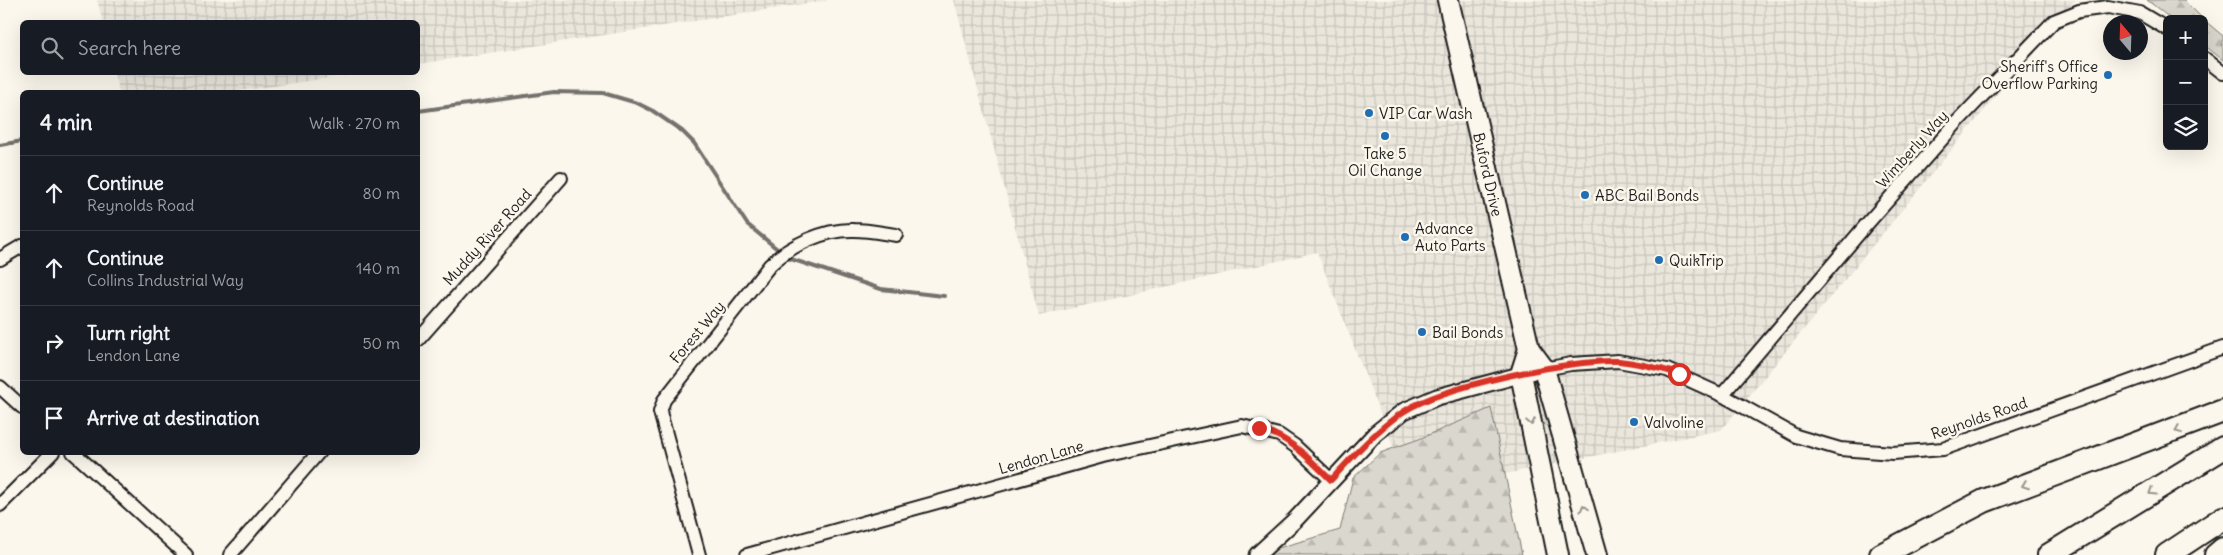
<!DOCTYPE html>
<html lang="en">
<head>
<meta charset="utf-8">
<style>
  body { margin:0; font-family:Delius,sans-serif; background:#242831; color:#f1f3f6 }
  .controls { position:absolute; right:15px; top:15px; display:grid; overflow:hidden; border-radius:8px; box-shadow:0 5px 20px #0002 }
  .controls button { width:45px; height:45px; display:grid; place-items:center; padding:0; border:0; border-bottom:1px solid #363941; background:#171b24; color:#f1f3f6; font:25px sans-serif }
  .compass { position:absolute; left:2103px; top:15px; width:45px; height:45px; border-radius:50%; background:#171b24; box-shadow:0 5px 20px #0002; rotate:341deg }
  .stop { position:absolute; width:15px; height:15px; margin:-11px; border:4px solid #d93025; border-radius:50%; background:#fff }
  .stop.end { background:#d93025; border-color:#fff; box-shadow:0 1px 5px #0008 }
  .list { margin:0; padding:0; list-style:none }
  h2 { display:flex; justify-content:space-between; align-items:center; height:65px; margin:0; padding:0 20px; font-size:21px }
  h2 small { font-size:16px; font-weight:400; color:#9ea1a6 }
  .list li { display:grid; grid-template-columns:32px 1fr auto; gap:15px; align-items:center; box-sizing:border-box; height:75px; padding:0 20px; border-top:1px solid #363941 }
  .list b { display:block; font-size:19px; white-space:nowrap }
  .list p { margin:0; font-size:16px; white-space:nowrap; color:#9ea1a6 }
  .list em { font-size:16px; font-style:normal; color:#9ea1a6 }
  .icon { flex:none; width:28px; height:28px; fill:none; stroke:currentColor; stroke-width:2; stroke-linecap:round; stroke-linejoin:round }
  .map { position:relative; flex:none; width:2223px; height:555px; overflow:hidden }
  .search { position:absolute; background:#171b24; box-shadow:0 5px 20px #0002; left:20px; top:20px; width:400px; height:55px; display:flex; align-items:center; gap:12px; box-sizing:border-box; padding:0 18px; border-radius:8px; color:#9ea1a6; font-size:19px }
  .panel { position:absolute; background:#171b24; box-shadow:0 5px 20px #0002; left:20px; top:90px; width:400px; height:365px; border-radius:8px }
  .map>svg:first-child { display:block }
</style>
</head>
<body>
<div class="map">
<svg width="2223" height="555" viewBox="0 0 2223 555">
  <defs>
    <pattern id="industrial-grid" width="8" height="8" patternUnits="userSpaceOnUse" patternTransform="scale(1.25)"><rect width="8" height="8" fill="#eae6dc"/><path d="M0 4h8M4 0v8" fill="none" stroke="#c8c5bc"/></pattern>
    <pattern id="forest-firs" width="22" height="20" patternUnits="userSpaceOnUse" patternTransform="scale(1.25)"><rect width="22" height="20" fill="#dad7ce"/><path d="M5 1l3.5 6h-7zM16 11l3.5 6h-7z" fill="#bab8b0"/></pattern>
  </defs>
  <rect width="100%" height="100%" fill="#fbf7ec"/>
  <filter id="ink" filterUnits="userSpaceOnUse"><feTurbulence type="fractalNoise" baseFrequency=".02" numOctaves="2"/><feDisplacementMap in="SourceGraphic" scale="10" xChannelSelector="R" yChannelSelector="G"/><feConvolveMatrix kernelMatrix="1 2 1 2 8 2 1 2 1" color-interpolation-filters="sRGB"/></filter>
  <g filter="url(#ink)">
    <!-- industrial -->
    <path fill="url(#industrial-grid)" d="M97,0h732l-411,64v-42h-315z
      M954,0h1121l-354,430 -314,64 -1,-15 -89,-227 -278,64z
      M114,73v-1l248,1 -130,19h-113z"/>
    <!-- forest -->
    <path fill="url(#forest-firs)" stroke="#7b7a75" d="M2147,0h37l19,19h-32z
      M2204,20l19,16v24l-19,-15z
      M1491,408l31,147h-268l86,-25 13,-52 27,-25 39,-14z"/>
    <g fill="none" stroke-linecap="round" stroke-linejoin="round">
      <!-- stream -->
      <path stroke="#74726e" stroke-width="4" d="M418,111l136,-19 49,1 34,10 16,8 29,20 12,12 53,81 41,34 93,31 63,7
        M0,145l22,-4"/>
      <!-- minor casing -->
      <g stroke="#1c1c1c" stroke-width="16">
        <path id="minor" d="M2204,58l19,15
          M0,259l22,-13
          M418,340l143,-162
          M1544,369l27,-5 47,-3 49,9 55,25 74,41 44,13 53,4 50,-4 280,-101
          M0,387l22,20
          M1722,395l144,-170 93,-105 95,-99 25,-10 29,-4 32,6 27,16
          M73,452l113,103
          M0,505l53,-53
          M230,555l89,-103
          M699,555l-39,-143 4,-12 106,-135c21,-20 54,-36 84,-35 14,0 28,3 42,5
          M747,555l356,-99 139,-30 37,9 16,11 36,34"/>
      </g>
      <!-- tertiary casing -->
      <g stroke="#1c1c1c" stroke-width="19">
        <path id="tertiary" d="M1257,555l38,-35 81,-87 28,-22 33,-14 94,-25"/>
      </g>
      <!-- trunk casing -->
      <g stroke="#1c1c1c" stroke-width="24">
        <g id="trunk">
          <path id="s1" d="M1448,0l81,349 15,20 53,186"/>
          <path d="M1529,349l-8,25 37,181"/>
        </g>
      </g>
      <!-- motorway casing -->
      <g stroke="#1c1c1c" stroke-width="26">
        <path id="motorway" d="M1881,555l103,-54 239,-90
          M2049,555l174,-107
          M2167,555l56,-37
          M2216,555l7,-6"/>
      </g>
      <!-- minor -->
      <use href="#minor" stroke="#fbf7ec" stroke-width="12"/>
      <!-- tertiary -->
      <use href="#tertiary" stroke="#fbf7ec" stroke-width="15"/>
      <!-- trunk -->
      <use href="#trunk" stroke="#fbf7ec" stroke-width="20"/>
      <!-- motorway -->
      <use href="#motorway" stroke="#fbf7ec" stroke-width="22"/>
    </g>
    <!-- one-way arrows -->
    <defs><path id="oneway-chevron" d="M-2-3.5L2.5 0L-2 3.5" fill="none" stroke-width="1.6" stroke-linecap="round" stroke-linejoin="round" transform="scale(1.25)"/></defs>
    <g stroke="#97948e">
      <use href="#oneway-chevron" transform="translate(1531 422) rotate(79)"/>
      <use href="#oneway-chevron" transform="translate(2178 430) rotate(158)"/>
      <use href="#oneway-chevron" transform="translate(2025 485) rotate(159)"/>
      <use href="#oneway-chevron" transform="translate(2152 492) rotate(148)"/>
      <use href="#oneway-chevron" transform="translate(1584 508) rotate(-106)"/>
    </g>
  </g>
  <g fill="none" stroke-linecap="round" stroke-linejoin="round" filter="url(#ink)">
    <!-- route -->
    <path stroke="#d93025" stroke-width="6" d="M1259,428c33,11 47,28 72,52 22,-24 44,-49 72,-68 39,-26 168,-53 216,-51 21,2 40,7 60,13"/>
  </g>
  <!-- markers -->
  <g fill="#1f6fb2" stroke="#fbf7ec" stroke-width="2">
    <circle cx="2108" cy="75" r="5"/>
    <circle cx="1369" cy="113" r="5"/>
    <circle cx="1385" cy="136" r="5"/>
    <circle cx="1585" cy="195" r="5"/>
    <circle cx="1405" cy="237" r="5"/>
    <circle cx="1659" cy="260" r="5"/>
    <circle cx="1422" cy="332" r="5"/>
    <circle cx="1634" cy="422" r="5"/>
  </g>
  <g text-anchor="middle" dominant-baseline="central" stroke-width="5" stroke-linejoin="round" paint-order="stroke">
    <!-- poi labels -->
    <g font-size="15" fill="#1c1c1c" stroke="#fbf7ec" text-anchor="start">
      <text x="2098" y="66" text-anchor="end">Sheriff's Office<tspan x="2098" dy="17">Overflow Parking</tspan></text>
      <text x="1379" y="113">VIP Car Wash</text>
      <text x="1385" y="153" text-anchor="middle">Take 5<tspan x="1385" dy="17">Oil Change</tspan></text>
      <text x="1595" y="195">ABC Bail Bonds</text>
      <text x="1415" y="228">Advance<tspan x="1415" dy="17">Auto Parts</tspan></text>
      <text x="1669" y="260">QuikTrip</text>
      <text x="1432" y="332">Bail Bonds</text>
      <text x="1644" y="422">Valvoline</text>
    </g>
    <!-- street labels -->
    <g font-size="15" fill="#1c1c1c" stroke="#fbf7ec">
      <text transform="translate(1912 149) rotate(-48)">Wimberly Way</text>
      <text stroke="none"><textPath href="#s1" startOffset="179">Buford Drive</textPath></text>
      <text transform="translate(487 237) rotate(-48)">Muddy River Road</text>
      <text transform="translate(697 332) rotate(-50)">Forest Way</text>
      <text transform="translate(1979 418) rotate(-19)">Reynolds Road</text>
      <text transform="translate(1041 457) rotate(-16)">Lendon Lane</text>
    </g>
  </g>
</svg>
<div class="controls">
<button>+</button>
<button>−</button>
<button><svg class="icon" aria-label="layers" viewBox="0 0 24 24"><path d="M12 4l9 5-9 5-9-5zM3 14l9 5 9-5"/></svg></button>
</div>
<svg class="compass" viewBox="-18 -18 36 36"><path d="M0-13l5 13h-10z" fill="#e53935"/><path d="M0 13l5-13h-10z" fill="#9ea1a6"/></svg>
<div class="stop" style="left:1679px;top:374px"></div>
<div class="stop end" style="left:1259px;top:428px"></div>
<div class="search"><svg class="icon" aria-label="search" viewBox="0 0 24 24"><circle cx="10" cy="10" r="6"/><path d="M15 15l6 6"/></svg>Search here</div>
<section class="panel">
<h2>4 min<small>Walk · 270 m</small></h2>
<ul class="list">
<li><svg class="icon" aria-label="ahead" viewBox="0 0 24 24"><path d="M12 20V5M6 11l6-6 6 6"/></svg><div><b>Continue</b><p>Reynolds Road</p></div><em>80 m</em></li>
<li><svg class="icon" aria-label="ahead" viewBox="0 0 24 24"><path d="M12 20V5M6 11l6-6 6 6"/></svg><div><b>Continue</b><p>Collins Industrial Way</p></div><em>140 m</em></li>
<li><svg class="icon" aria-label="right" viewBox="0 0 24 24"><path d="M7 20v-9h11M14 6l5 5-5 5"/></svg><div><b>Turn right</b><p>Lendon Lane</p></div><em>50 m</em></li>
<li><svg class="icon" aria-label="arrive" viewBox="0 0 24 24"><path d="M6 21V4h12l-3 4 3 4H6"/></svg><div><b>Arrive at destination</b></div></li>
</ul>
</section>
</div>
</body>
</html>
